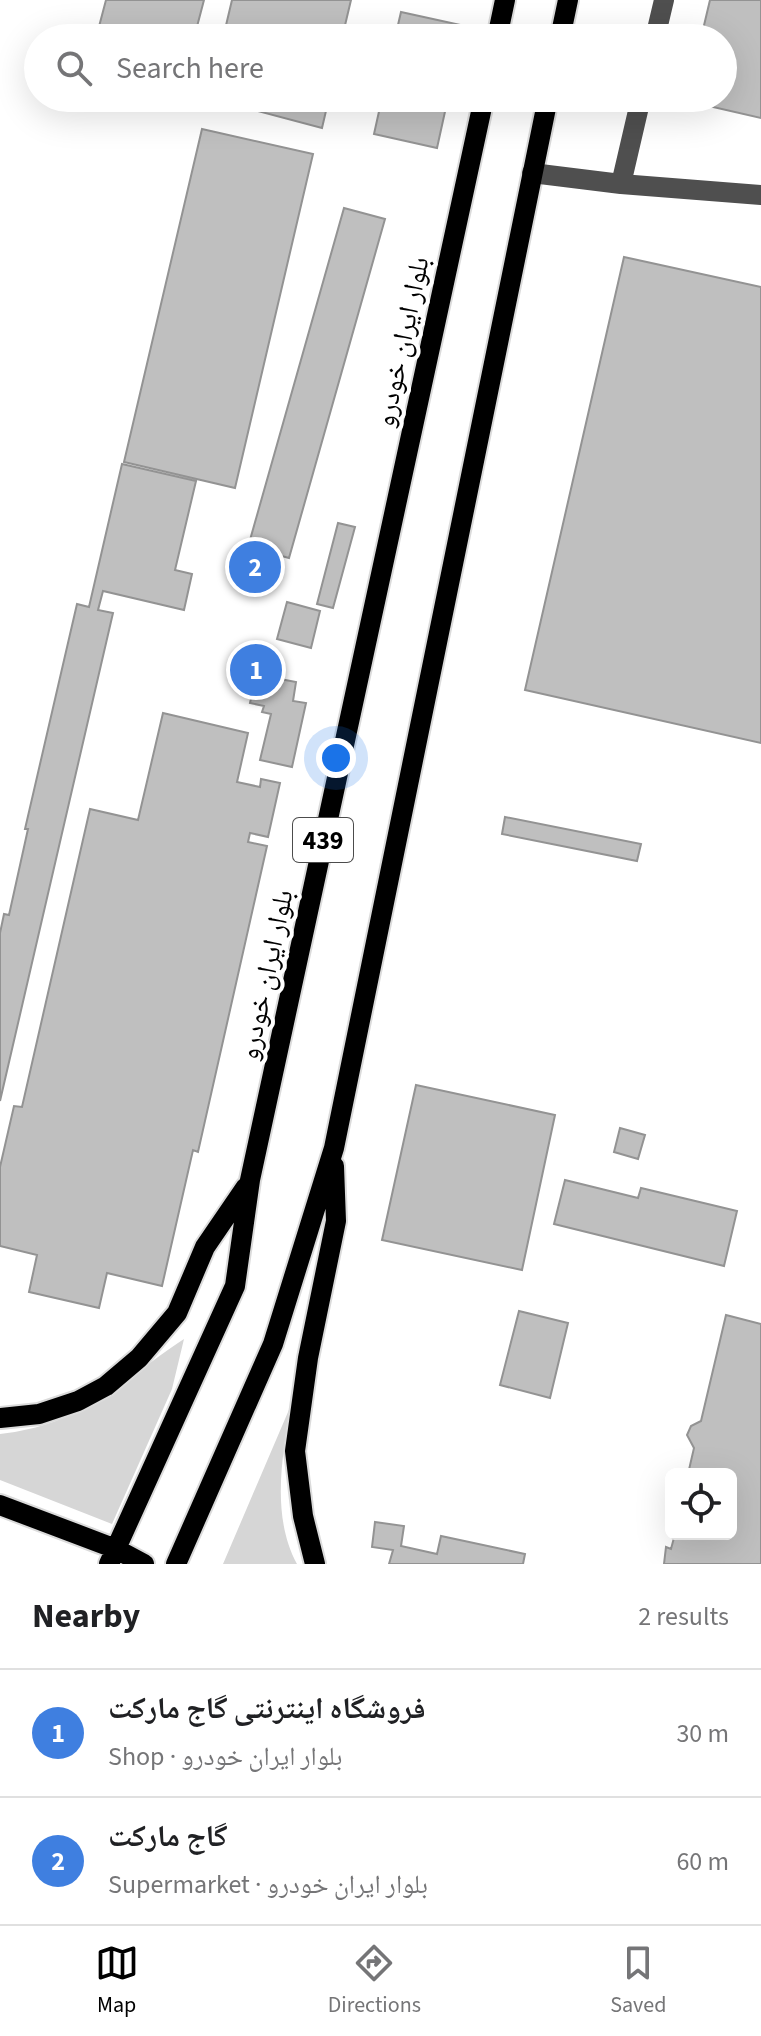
<!DOCTYPE html>
<html lang="en">
<head>
<meta charset="utf-8">
<style>
  body { margin:0; font-family:"Source Sans 3","Noto Naskh Arabic",sans-serif; background:#f6f6f6; color:#202124 }
  .controls { position:absolute; right:24px; bottom:24px; display:grid; overflow:hidden; border-radius:12px; box-shadow:0 8px 32px #0002 }
  .controls button { width:72px; height:72px; display:grid; place-items:center; padding:0; border:0; border-bottom:2px solid #e0e0e0; background:#fff; color:#202124; font:40px sans-serif }
  .you { position:absolute; left:336px; top:758px; width:28px; height:28px; margin:-20px; border:6px solid #fff; border-radius:50%; background:#1a73e8; box-shadow:0 0 0 12px #1a73e833 }
  .badge { display:grid; place-items:center; width:52px; height:52px; border-radius:50%; background:#000; color:#fff; font-size:26px; font-weight:700 }
  .pin { position:absolute; translate:-50% -50%; border:4px solid #fff; box-shadow:0 2px 8px #0006 }
  .list { margin:0; padding:0; list-style:none }
  h2 { display:flex; justify-content:space-between; align-items:center; height:104px; margin:0; padding:0 32px; font-size:34px }
  h2 small { font-size:26px; font-weight:400; color:#757577 }
  .list li { display:grid; grid-template-columns:52px 1fr auto; gap:24px; align-items:center; box-sizing:border-box; height:128px; padding:0 32px; border-top:2px solid #e0e0e0 }
  .list b { display:block; font-size:30px; white-space:nowrap }
  .list p { margin:0; font-size:26px; white-space:nowrap; color:#757577 }
  .list em { font-size:26px; font-style:normal; color:#757577 }
  .icon { flex:none; width:44px; height:44px; fill:none; stroke:currentColor; stroke-width:2; stroke-linecap:round; stroke-linejoin:round }
  .map { position:relative; flex:none; width:761px; height:1564px; overflow:hidden }
  .search { position:absolute; background:#fff; box-shadow:0 8px 32px #0002; left:24px; right:24px; top:24px; height:88px; display:flex; align-items:center; gap:20px; box-sizing:border-box; padding:0 28px; border-radius:44px; color:#757577; font-size:30px }
  .sheet { height:360px; background:#fff }
  nav { display:flex; justify-content:space-around; align-items:center; box-sizing:border-box; height:112px; border-top:2px solid #e0e0e0; background:#fff; font-size:22px; color:#757577 }
  nav a { display:grid; justify-items:center; gap:4px }
  nav .on { color:#000 }
  .map>svg:first-child { display:block }
</style>
</head>
<body>
<div class="map">
<svg width="761" height="1564" viewBox="0 0 761 1564">
  <rect width="100%" height="100%" fill="#fff"/>
  <!-- green -->
  <path fill="#d6d6d6" d="M184,1339l-12,50 -60,135 -112,-44v-46c83,-9 119,-52 184,-95z
    M291,1405c-9,51 -20,111 6,159h-74z"/>
  <!-- building -->
  <path fill="#bfbfbf" stroke="#939393" stroke-width="2" d="M106,0h98l-10,38h-98z
    M232,0h119l-9,38h-119z
    M710,0h51v118l-61,-14 1,-6h22v-60h-22z
    M401,12l64,14 -3,12h-67z
    M209,98h120l-7,30z
    M382,98h66l-11,50 -63,-14z
    M202,129l111,25 -78,334 -111,-26z
    M344,208l41,11 -96,339 -41,-11z
    M624,257l137,30v456l-236,-53z
    M122,464l74,17 -21,89 17,4 -8,36 -81,-19 -5,19 15,3 -113,488v-168l4,-19 5,1 19,-86h-3l52,-225 12,3z
    M338,523l17,4 -22,81 -16,-4z
    M287,602l33,9 -9,37 -34,-9z
    M256,677l16,4 -1,4 7,2 2,-8 16,3 -3,19 13,2 -14,64 -32,-7 11,-46 -9,-2 2,-6 -14,-3z
    M163,713l85,20 -11,49 23,5 1,-8 19,4 -12,54 -18,-4 -2,9 19,4 -69,306 -5,-2 -31,136 -55,-13 -8,35 -70,-16 8,-37 -37,-9v-79l14,-61 8,1 68,-298 48,11z
    M505,817l136,27 -4,17 -135,-27z
    M416,1085l139,30 -33,155 -140,-30z
    M620,1128l25,7 -7,24 -24,-7z
    M565,1180l73,18 3,-10 96,23 -13,55 -170,-42z
    M519,1311l49,12 -18,75 -50,-13z
    M726,1315l35,9v240h-97l2,-17 5,2 4,-15h56v-60h-43l6,-26 -7,-13 4,-9 10,-5z
    M375,1522l29,4 -3,20 36,8 4,-18 84,18 -2,10h-134l4,-14 -21,-3z"/>
  <g fill="none" stroke-linecap="round" stroke-linejoin="round">
    <!-- major casing -->
    <g stroke="#dbdbdb" stroke-width="24">
      <path id="major" d="M497,38l8,-38
        M560,38l8,-38
        M0,1418l39,-4 39,-13 28,-15 33,-28 38,-45 28,-66 41,-60
        M0,1505l116,44 28,15
        M109,1564l126,-278 15,-106 234,-1082
        M176,1564l97,-220 61,-196 214,-1050
        M315,1564l-12,-48 -8,-65 13,-93 28,-137 -2,-55"/>
    </g>
    <!-- minor -->
    <path stroke="#4f4f4f" stroke-width="20" d="M655,38l9,-38
      M532,173l89,11 140,11
      M621,184l20,-86"/>
    <!-- major -->
    <use href="#major" stroke="#000" stroke-width="20"/>
  </g>
  <g text-anchor="middle" dominant-baseline="central" stroke-width="8" stroke-linejoin="round" paint-order="stroke">
    <!-- shield labels -->
    <rect fill="#fff" stroke="#4c4c4c" stroke-width="2" x="293" y="818" width="60" height="44" rx="6"/>
    <g font-size="26" font-weight="bold" fill="#000">
      <text x="323" y="840">439</text>
    </g>
    <!-- street labels -->
    <g font-size="28" fill="#000" stroke="#fff">
      <text transform="translate(402 342) rotate(-78)">بلوار ایران خودرو</text>
      <text transform="translate(266 975) rotate(-78)">بلوار ایران خودرو</text>
    </g>
  </g>
</svg>
<div class="controls">
<button><svg class="icon" aria-label="locate" viewBox="0 0 24 24"><circle cx="12" cy="12" r="6"/><path d="M12 2v4M12 18v4M2 12h4M18 12h4"/></svg></button>
</div>
<div class="you"></div>
<div class="pin badge" style="left:256px;top:670px;background:#3f7fe0">1</div>
<div class="pin badge" style="left:255px;top:567px;background:#3f7fe0">2</div>
<div class="search"><svg class="icon" aria-label="search" viewBox="0 0 24 24"><circle cx="10" cy="10" r="6"/><path d="M15 15l6 6"/></svg>Search here</div>
</div>
<section class="sheet">
<h2>Nearby<small>2 results</small></h2>
<ul class="list">
<li><span class="badge" style="background:#3f7fe0">1</span><div><b>فروشگاه اینترنتی گاج مارکت</b><p>Shop · بلوار ایران خودرو</p></div><em>30 m</em></li>
<li><span class="badge" style="background:#3f7fe0">2</span><div><b>گاج مارکت</b><p>Supermarket · بلوار ایران خودرو</p></div><em>60 m</em></li>
</ul>
</section>
<nav>
<a class="on"><svg class="icon" aria-label="map" viewBox="0 0 24 24"><path d="M3 6l6-2 6 2 6-2v14l-6 2-6-2-6 2zM9 4v14M15 6v14"/></svg>Map</a>
<a><svg class="icon" aria-label="directions" viewBox="0 0 24 24"><path d="M12 3l9 9-9 9-9-9zM9 14v-3h6M13 9l2 2-2 2"/></svg>Directions</a>
<a><svg class="icon" aria-label="saved" viewBox="0 0 24 24"><path d="M7 4h10v16l-5-4-5 4z"/></svg>Saved</a>
</nav>
</body>
</html>
